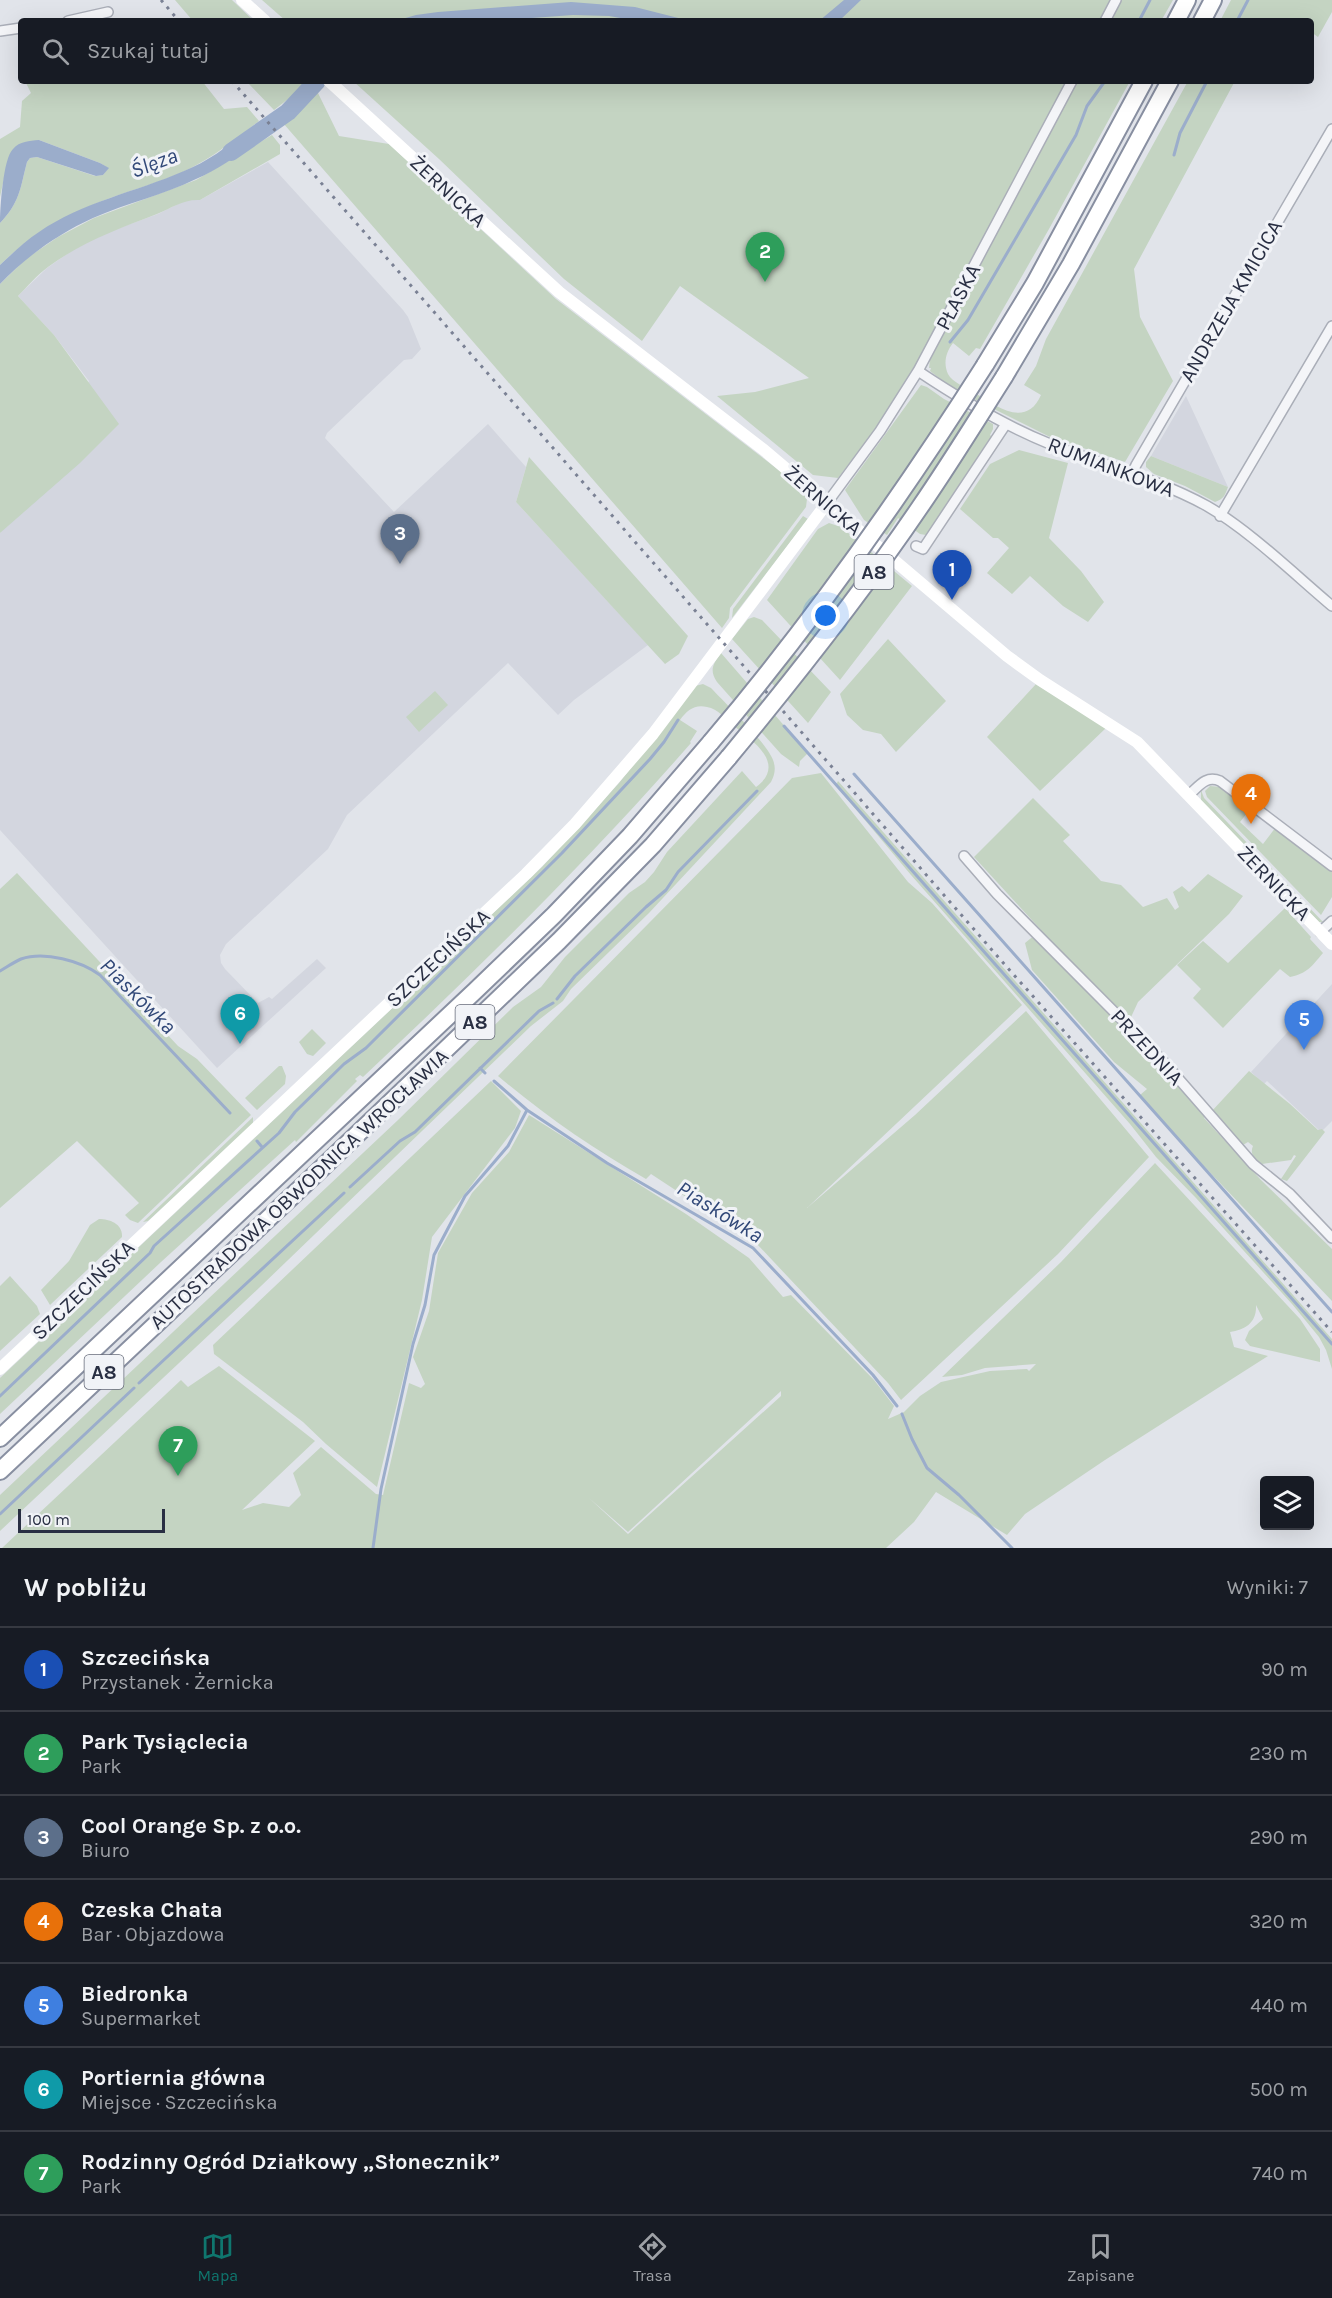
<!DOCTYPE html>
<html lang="pl">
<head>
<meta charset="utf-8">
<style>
  body { margin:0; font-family:Karla,sans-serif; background:#242831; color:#f1f3f6 }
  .controls { position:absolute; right:18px; bottom:18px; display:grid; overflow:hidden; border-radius:6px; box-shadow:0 6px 24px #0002 }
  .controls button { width:54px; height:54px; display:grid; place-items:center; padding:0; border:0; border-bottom:2px solid #363941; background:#171b24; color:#f1f3f6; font:30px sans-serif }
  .scale { position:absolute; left:18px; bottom:15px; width:147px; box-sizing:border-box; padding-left:6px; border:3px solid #292f43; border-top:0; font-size:16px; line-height:21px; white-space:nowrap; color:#292f43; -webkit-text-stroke:4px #f1f3f7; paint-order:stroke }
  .you { position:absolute; left:826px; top:616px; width:21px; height:21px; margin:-15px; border:4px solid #fff; border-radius:50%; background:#1a73e8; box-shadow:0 0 0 9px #1a73e833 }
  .badge { display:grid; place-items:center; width:39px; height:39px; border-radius:50%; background:#0f766e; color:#fff; font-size:20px; font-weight:700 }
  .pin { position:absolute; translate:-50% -50px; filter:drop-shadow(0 2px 3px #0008) }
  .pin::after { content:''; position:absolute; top:32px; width:21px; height:18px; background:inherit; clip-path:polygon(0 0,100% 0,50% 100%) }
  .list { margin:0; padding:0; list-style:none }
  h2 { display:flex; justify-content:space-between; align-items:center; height:78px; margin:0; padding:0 24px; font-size:26px }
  h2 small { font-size:20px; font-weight:400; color:#9ea1a6 }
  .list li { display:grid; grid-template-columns:39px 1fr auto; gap:18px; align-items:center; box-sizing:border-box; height:84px; padding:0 24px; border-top:2px solid #363941 }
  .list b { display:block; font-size:22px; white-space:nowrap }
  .list p { margin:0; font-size:20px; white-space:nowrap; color:#9ea1a6 }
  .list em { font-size:20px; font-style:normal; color:#9ea1a6 }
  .icon { flex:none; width:33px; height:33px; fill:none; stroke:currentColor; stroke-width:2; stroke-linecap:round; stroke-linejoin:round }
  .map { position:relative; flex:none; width:1332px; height:1548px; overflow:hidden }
  .search { position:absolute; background:#171b24; box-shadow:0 6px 24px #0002; left:18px; right:18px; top:18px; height:66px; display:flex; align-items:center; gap:15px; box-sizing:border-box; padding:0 21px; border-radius:6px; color:#9ea1a6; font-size:22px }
  .sheet { height:666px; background:#171b24 }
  nav { display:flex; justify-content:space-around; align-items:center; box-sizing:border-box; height:84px; border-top:2px solid #363941; background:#171b24; font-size:16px; color:#9ea1a6 }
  nav a { display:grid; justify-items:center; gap:3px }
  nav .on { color:#0f766e }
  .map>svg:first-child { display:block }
</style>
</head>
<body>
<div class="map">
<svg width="1332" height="1548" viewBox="0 0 1332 1548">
  <rect width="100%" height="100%" fill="#e1e4ea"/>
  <!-- built -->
  <path fill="#d3d6df" d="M268,162l135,148 5,7 13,32 -9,10 -8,1 -77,73 -2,5 69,74 94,-88 38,43 -10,35 132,143 -74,55 -16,15 -50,-52 -161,152 -19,34 -102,95 -6,11 1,8 4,6 33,34 11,-6 3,2 45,-40 9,9 -109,100 -217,-238v-297l89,-152 -35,-46 -36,-39 29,-28 30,-21 34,-16 47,-17 30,-15 12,1z
    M1186,396l42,91 -77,-31z
    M1332,984v137l-11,11 -54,-51 -3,3 -13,-12z"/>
  <!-- green -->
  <path fill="#c4d4c2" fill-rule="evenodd" d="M175,0h57l22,21h-61z
    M262,0h849l-12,21h-813z
    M1122,0h51l-12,21h-51z
    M1231,0h101v12l-14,25 -7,-5v-11l-50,-3 -2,3h-39z
    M25,81h177l22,28 23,-2 12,14c-23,18 -45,36 -72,49 -23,11 -49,18 -74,27 -42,15 -81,36 -113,68v-42c20,-21 20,-34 27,-61l3,-4 7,-1 58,19 8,-1 5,-7 -8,-5 -61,-23 -31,20 -8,37v-58l20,-12 2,-26 9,-8z
    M246,81h61l-6,8 -27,21z
    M353,81h714l-152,288 -34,53 -43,56 -25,-3 -96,-79 38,-4 54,-14 -129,-92 -38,55 -78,-62 -125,-120z
    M1077,81h53l-81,148 -69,120 -4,-1 -7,8 -16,-13c-7,9 -10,20 -5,31 4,8 19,14 27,19 21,13 51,36 66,2l-17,-10 12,-19 10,-27 142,-258h47l-101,188 6,48 33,64 -48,81 -75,-25 -98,-49 -22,-17 1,-3h-2l1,-8z
    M315,93h3l21,43 50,8 167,155 246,189 -1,2 6,9 -1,8 -76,101 -1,10 -7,10 -439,-505z
    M272,135l8,10v9l-80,46c-17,-1 -28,8 -43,14 -39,15 -75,28 -109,53 -11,8 -20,19 -30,29l36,39 65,89 -39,39 -80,70v-249l27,-26 31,-21 36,-19 102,-38z
    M921,385l6,2 17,12 49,25v5l-3,6 2,2 -63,96 -3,2 -6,-1 -22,-16 -11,17 -23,-15 -19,-30z
    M1019,450l49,13 -19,75 32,33 23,31 -16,20 -25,-16 -33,-30 -18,18 -25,-21 22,-25 -11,-10h-5l-33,-29 30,-45z
    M1151,456l77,31c-3,8 -4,12 -13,15l-30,-16 -31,-12 -8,-7v-5z
    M529,457l159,179 -9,18 -14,10 -149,-162z
    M803,516l5,3 -76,99 1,-9z
    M829,523l12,4 71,59 -72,94 -73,-80 51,-71z
    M754,617l8,3 69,72 -23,31 -76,-84 16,-20z
    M888,639l58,62 -50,51 -15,-18 -18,-4 -16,-15 -7,-21z
    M721,653l87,100 -8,8 -1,6 -18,-13 -64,-72c-8,-12 -4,-18 4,-29z
    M703,684l8,4c14,15 56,55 62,72 3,8 2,14 -2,22l-122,131 -78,76 -8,12 -32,25 -271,261 -260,244v-36l398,-375 115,-113 28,-20 24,-30 64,-64 16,-11 9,-10 13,-20 75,-81 14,16c31,-23 -3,-46 -22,-61 -8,-7 -16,-17 -27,-19 -12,-3 -20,3 -27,13l17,11 -7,11 1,1c-103,118 -214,227 -328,334l-3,-2 -5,4 2,2 -61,61 -1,-2 -134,122 -161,152v-36l542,-511 77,-84 76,-97z
    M1036,684l70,44 -66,63 -53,-54z
    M435,691l13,14 -29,27 -13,-15z
    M821,773l87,109 24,21 90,102 -215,203 108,-93 111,-104 123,146 -91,97 -157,146 -13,-17 -132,-140 -105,-69 -5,5c-53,-30 -102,-64 -148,-103l294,-298z
    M838,781l494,558v30l-6,-19 -7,-13 -27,-33 -96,-106 -40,-41 -26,-33 -219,-249 -68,-81 -7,-9z
    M1210,786l11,1 30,21 -11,14 23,22 13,-17 56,44v26l-11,18 -114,-118 -2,-6z
    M1201,790l3,8 119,124h-4l-118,-121z
    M1033,798l37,37 -7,6 38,40 20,4 22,22 24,-9 8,12 4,-3 -6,-15 9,-6 7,6 19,-18 35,22 -14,18 -91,88 -12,26 79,88 -1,2 57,62 71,69v52l-149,-157 -43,-49 7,-6 -33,-27 -82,-92 -7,-27 16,-13 -67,-73z
    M17,873l161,173 19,13 54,56 -113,108 -8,-3 -5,-5 14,-12 -62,-62 -77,67v-319z
    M1285,908l26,29 -1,2 13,14c-12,14 -15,20 -33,24l-10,-8 -57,59 -30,-30 8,-9 -24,-24 26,-24 25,22z
    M312,1029l14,14 -13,13 -6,-2 -8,-12z
    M279,1066h3l4,10 -1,8 -28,26 -12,-12z
    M1249,1071l41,33 28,26 4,-1 3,3 -38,49 -6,-2 15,-23 -2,-1 -3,5 -29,4c-6,-5 -13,-9 -9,-18l-5,-4 -5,3 -32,-33z
    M491,1081l30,30 -6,17 -83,109 -10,63 -45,187 -51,-43 -23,-22 -89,-68 -1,-9z
    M529,1115l157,99 63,44 34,39 8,-2 83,85 20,26 -6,13 16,-7 16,-16 21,-14 49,-11 37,-2 2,2 7,-7 -51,4 -23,7 -20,2 119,-115 94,-99 145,156 20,30v13l-70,-16 -5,-6 4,-9 14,-12 -7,-14c1,18 -11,25 -26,27l4,15 34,9 -163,104 -80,54 -18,21 -71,-43 -22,30 -28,26h-884l179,-168 7,7 31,-21 96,75 -73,69 21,-7 26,4 12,-12 -8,-22 28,-26 55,47 7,1 26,-112 12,5 4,-4 -12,-27 16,-46 9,-58 34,-60 37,-41zM781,1391v5l-153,138 -39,-36 39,34z
    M253,1117v7l-105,97 -5,1z
    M99,1219c11,0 24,5 23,18l-72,68 -9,-15 28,-29 21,-36z
    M10,1276l27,30 3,8 -40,37v-65z"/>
  <!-- water -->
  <path fill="#9badcb" d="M844,0h17l-22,21h-20z
    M571,2l64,5 55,14h-53l-28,-5 -36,-1 -81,6h-97l21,-6 22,-3z
    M246,131l9,13c-19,12 -38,26 -59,35 -33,16 -69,24 -103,39 -35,16 -66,38 -93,66v-19c12,-11 25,-24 39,-33 43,-30 97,-40 145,-61 23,-9 43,-24 62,-40z
    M39,140l61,23 9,5 -6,7 -7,1 -59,-19 -7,1 -3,4c-7,27 -7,40 -27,61 0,-14 3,-65 13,-74 7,-8 16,-8 26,-9z"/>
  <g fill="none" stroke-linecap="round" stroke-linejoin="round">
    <!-- stream -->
    <path stroke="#9badcb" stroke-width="3" d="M1139,21l11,-21
      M1237,21l11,-21
      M1174,155l6,-22 27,-52
      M950,342l18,-22 108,-185 11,-29 18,-25
      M784,726l548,618
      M854,774l478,538
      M0,971c7,-4 14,-9 21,-12 24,-8 60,2 79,16l130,138
      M557,999l18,-23 71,-69 20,-17 12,-18 79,-81
      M480,1068l5,5
      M494,1081l33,29 80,53 146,85 120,127 24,31
      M257,1141l5,6
      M350,1187l50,-46 15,-9 124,-121 14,-8
      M139,1383l205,-190
      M0,1396l150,-143 4,-7 125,-113 16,-21 49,-48 22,-16 196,-195 88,-94 14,-17 14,-22
      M902,1414l10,25 15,29 32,27 53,53
      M0,1514l134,-126
      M373,1548l8,-59 32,-145 12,-39 9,-50 31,-59 43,-50 19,-36"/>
    <!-- river -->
    <path stroke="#9badcb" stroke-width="18" d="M231,152l57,-40 29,-31"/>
    <!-- street casing -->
    <g stroke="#aaaeb8" stroke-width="12">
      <path id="street" d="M68,21l40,-9
        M1105,21l11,-21
        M0,31l21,-3
        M918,371c42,28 85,54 132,73 52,21 108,35 157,62 42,24 87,68 125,100
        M1132,474l4,-9 196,-336
        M827,503l53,-72 38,-60 154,-290
        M1220,516l112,-190
        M916,546l7,3 83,-125
        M1189,795c10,-9 17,-20 31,-14l112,85
        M964,856l33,38 166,167 90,103 37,30 42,44
        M1320,932l12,-11"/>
    </g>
    <!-- highway casing -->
    <g stroke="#888fa1" stroke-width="20">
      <path id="highway" d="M1176,21l11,-21
        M1202,21l11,-21
        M985,365l50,-82 109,-202
        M1004,377l67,-113 99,-183
        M0,1438l475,-447 79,-76 76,-79 81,-94
        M0,1471l323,-304 236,-226 94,-96 76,-88"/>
    </g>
    <!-- street -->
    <use href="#street" stroke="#f4f5f8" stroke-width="9"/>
    <!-- secondary -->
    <path stroke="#fff" stroke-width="12" d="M242,0l23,21
      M329,81l230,211 205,158 243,206 33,24 97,62 195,202
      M0,1369l526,-495 49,-50 78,-90 174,-231"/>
    <!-- highway -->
    <use href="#highway" stroke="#fff" stroke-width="16"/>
    <!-- rail -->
    <path stroke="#7a8194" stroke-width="3" stroke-dasharray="3 6" stroke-linecap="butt" d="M161,0l18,21
      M232,81l774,885 326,366"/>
    <!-- highway-bridge casing -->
    <g stroke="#888fa1" stroke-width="20" stroke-linecap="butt">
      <path id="highway-bridge" d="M711,742c101,-119 190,-245 274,-377
        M729,757c67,-81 132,-163 191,-250 29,-42 56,-86 84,-130"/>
    </g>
    <!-- highway-bridge -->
    <use href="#highway-bridge" stroke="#fff" stroke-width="16"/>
  </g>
  <g text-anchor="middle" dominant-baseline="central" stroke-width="6" stroke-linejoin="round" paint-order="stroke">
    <!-- shield labels -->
    <g fill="#f1f3f7" stroke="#656a79" stroke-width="1.5">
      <rect x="854.5" y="555" width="39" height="34" rx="4.5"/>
      <rect x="455.5" y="1005" width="39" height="34" rx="4.5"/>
      <rect x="84.5" y="1355" width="39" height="34" rx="4.5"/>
    </g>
    <g font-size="20" font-weight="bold" fill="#292f43">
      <text x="874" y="572">A8</text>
      <text x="475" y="1022">A8</text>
      <text x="104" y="1372">A8</text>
    </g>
    <!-- street labels -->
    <g font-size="21" fill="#292f43" stroke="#f1f3f7">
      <text transform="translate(448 191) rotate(43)">ŻERNICKA</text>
      <text transform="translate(958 297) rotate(-62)">PŁASKA</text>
      <text transform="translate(1231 301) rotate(-60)">ANDRZEJA KMICICA</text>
      <text transform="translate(1111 467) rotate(21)">RUMIANKOWA</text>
      <text transform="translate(823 500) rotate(41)">ŻERNICKA</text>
      <text transform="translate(1274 883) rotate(46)">ŻERNICKA</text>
      <text transform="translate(438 958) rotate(-43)">SZCZECIŃSKA</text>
      <text transform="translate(1147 1047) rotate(47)">PRZEDNIA</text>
      <text transform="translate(299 1189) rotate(-43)">AUTOSTRADOWA OBWODNICA WROCŁAWIA</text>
      <text transform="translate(83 1290) rotate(-44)">SZCZECIŃSKA</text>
    </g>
    <!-- water labels -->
    <g font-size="22" font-style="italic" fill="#314878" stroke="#f1f3f7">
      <text transform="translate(154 163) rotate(-21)">Ślęza</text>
      <text transform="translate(138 996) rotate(45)">Piaskówka</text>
      <text transform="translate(720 1212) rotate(32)">Piaskówka</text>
    </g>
  </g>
</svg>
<div class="controls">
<button><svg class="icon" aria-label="layers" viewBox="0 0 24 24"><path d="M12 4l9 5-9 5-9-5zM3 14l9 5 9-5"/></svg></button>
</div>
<div class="scale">100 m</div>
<div class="you"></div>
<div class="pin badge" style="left:952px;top:600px;background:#1a4fb4">1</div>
<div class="pin badge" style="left:765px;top:282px;background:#2e9e5b">2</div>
<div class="pin badge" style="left:400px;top:564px;background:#5c6f8a">3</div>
<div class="pin badge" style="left:1251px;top:824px;background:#e8710a">4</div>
<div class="pin badge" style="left:1304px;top:1050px;background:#3f7fe0">5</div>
<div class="pin badge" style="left:240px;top:1044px;background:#0f9aa8">6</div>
<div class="pin badge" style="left:178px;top:1476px;background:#2e9e5b">7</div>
<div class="search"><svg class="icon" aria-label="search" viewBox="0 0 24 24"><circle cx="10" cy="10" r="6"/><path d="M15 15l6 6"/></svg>Szukaj tutaj</div>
</div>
<section class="sheet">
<h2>W pobliżu<small>Wyniki: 7</small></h2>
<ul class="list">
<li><span class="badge" style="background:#1a4fb4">1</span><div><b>Szczecińska</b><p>Przystanek · Żernicka</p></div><em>90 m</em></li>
<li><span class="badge" style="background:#2e9e5b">2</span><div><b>Park Tysiąclecia</b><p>Park</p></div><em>230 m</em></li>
<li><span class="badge" style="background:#5c6f8a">3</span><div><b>Cool Orange Sp. z o.o.</b><p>Biuro</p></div><em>290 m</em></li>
<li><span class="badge" style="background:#e8710a">4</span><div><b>Czeska Chata</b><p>Bar · Objazdowa</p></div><em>320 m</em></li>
<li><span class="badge" style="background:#3f7fe0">5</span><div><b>Biedronka</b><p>Supermarket</p></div><em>440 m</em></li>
<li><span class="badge" style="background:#0f9aa8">6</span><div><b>Portiernia główna</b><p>Miejsce · Szczecińska</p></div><em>500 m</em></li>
<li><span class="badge" style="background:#2e9e5b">7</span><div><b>Rodzinny Ogród Działkowy „Słonecznik”</b><p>Park</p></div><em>740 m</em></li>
</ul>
</section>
<nav>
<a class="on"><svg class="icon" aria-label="map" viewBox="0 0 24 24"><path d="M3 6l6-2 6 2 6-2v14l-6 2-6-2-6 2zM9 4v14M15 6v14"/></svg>Mapa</a>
<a><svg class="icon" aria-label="directions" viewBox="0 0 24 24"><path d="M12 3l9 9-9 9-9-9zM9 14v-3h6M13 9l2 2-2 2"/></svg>Trasa</a>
<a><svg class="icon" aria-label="saved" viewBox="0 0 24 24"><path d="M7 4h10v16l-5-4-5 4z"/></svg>Zapisane</a>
</nav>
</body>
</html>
